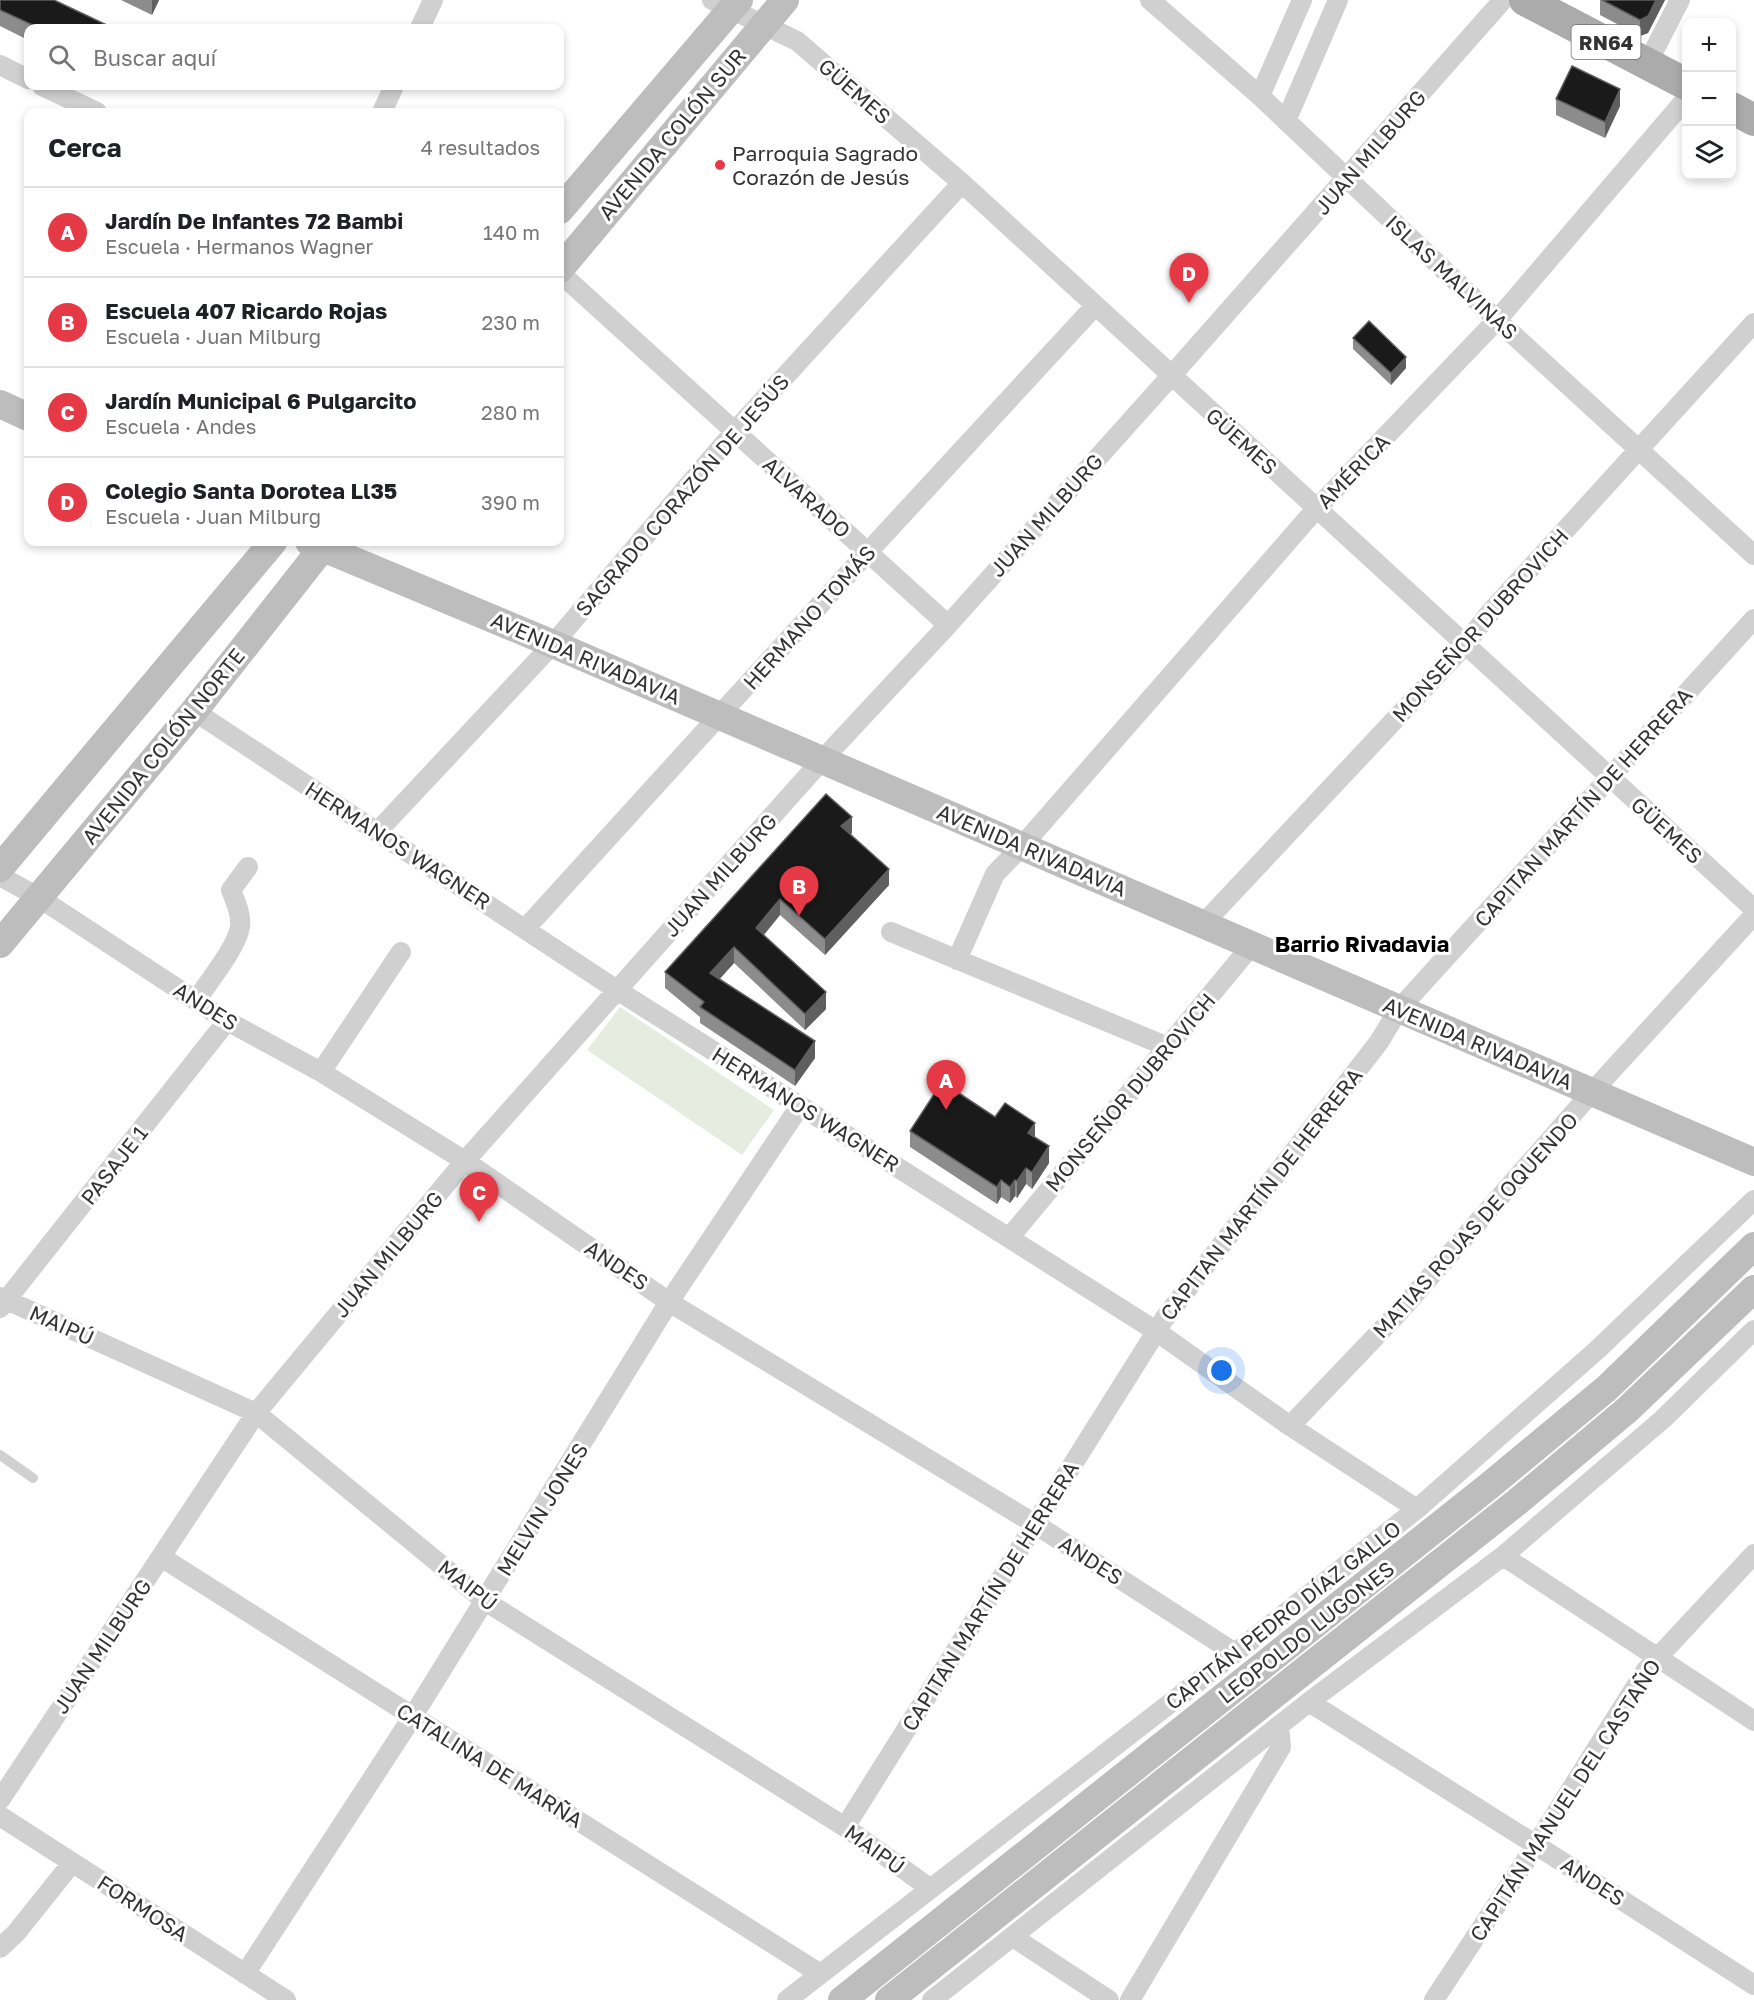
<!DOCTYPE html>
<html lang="es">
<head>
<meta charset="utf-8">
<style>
  body { margin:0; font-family:"Golos Text",sans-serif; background:#f2f2f2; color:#202124 }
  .controls { position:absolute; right:18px; top:18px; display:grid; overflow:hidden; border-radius:12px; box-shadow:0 3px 9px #0003 }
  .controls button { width:54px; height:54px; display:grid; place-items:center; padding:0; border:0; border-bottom:2px solid #e0e0e0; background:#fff; color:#202124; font:30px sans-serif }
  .you { position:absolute; left:1222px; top:1371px; width:21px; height:21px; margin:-15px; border:4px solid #fff; border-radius:50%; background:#1a73e8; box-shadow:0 0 0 9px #1a73e833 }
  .badge { display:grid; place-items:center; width:39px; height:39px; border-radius:50%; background:#e63946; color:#fff; font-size:20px; font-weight:700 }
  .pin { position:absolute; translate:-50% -50px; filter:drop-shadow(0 2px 3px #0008) }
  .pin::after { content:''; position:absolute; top:32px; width:21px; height:18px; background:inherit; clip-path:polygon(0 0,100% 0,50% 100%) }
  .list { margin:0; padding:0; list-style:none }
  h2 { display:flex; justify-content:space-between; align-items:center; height:78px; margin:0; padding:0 24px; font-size:26px }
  h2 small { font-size:20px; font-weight:400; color:#757577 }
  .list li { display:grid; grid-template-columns:39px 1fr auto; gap:18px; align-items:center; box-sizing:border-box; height:90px; padding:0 24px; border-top:2px solid #e0e0e0 }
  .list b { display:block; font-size:22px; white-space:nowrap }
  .list p { margin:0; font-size:20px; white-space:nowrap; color:#757577 }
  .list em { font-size:20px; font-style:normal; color:#757577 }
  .icon { flex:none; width:33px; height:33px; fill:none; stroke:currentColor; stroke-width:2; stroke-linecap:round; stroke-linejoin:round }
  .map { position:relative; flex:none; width:1754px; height:2000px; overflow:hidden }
  .search { position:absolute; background:#fff; box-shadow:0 3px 9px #0003; left:24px; top:24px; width:540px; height:66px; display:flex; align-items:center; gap:15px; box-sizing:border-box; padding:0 21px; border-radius:12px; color:#757577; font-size:22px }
  .panel { position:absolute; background:#fff; box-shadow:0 3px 9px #0003; left:24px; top:108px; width:540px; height:438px; border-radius:12px }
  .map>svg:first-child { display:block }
</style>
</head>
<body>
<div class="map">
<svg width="1754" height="2000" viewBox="0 0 1754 2000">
  <rect width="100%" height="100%" fill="#fff"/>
  <!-- green -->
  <path fill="#e6ecdf" d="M620,1007l154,103 -32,45 -155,-105z"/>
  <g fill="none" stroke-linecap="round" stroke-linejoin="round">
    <!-- lane -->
    <path stroke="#d0d0d0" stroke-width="10" d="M0,1455l33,23"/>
    <!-- street -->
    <path stroke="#d0d0d0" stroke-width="20" d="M712,0l85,41 165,142 792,726
      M1150,0l110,96 237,224 257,235
      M420,28l13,-28
      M1647,64l33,-64
      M0,65l28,14
      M42,86l55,26
      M1260,96l42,-96
      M382,112l12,-26
      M1286,121l52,-121
      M560,273l388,352
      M194,711l423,279 539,341 134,95 127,83
      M377,832l176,-188 181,-212 228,-249
      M0,876l38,21 189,124 94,51 144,89 204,141 366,222 200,129
      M1203,924l262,-279 22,-29 267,-293
      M525,929l343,-377 227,-246
      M891,932l277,115
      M957,960l38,-86 27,-28 294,-337 181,-189 189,-221
      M196,1001c12,-19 41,-54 44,-74 2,-12 -5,-27 -9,-37l17,-23
      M321,1072l80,-120
      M1009,1238l243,-293
      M0,1297l256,116 229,188 360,226 86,62
      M0,1308l227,-287
      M1290,1426l110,-115 192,-219 162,-177
      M1503,1556l251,165
      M161,1557l658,416
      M1309,1702l227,143 218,140
      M0,1800l256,-387 209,-252 357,-401 126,-135 223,-249 332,-376
      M0,1816l286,184
      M845,1827l319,-508 215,-277 20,-33 355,-390
      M1013,1937l96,63
      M0,1948l16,-15 56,-70
      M245,1974l168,-258 256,-414 131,-196
      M787,2000l448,-347 182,-144 180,-159 157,-150
      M932,2000l377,-298 194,-146 160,-137 91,-89
      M1130,2000l151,-253 -2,-21
      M1434,2000l102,-155 110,-175 108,-116"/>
    <!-- secondary -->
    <path stroke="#bdbdbd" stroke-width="28" d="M560,210l179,-210
      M560,269l225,-269
      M0,404l28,13
      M309,542l244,102 1201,518
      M0,868l273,-326
      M0,944l194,-233 133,-169
      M842,2000l647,-514 118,-98 147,-142
      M889,2000l628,-498 110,-92 127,-121"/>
    <!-- primary -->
    <path stroke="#ababab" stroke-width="32" d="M1525,0l161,84
      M1732,108l22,12"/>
  </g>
  <!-- wall -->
  <path fill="#8c8c8c" d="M0,0l113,28h-85v12l-28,-14z
    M121,0h38l-7,15z
    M1600,0h65l-17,33 -8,3 -40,-21z
    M1556,99l64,7 -15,32 -49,-23z
    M1353,338l53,30 -15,17 -38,-36z
    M852,833l-1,1 38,51 -64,70 -45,-40 -16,20 62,74 -21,21 -71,-67 -15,16 96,79 -20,28 -95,-63v-6l-35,-29v-16z
    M910,1131l125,6 14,26 -17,26 -6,-5 -9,14 -2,-2 -5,7 -9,-6 -4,7 -87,-57z"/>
  <!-- shaded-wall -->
  <path fill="#5f5f5f" d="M152,0h7l-7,15z
    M1656,0h9l-17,33 -8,3v-16z
    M1620,89v17l-15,32v-16z
    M1406,357v11l-15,17v-12z
    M852,817v16l-11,10v-17z
    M889,869v16l-64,70v-16z
    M780,899v16l-24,29v-16z
    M734,947v16l-24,27v-17z
    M826,992v17l-21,21v-16z
    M815,1041v17l-20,28v-16z
    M1035,1123v16l-7,-6z
    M1049,1146v17l-17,26v-17z
    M1026,1168v16l-9,14v-17z
    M1001,1180v17l-4,7v-17z
    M1015,1180v16l-5,7v-16z"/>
  <!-- building -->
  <path fill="#1a1a1a" stroke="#5f5f5f" stroke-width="1.5" d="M0,0h54l59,28h-74l-39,-18z
    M1602,0h54l-8,16 -8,4z
    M1572,66l48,23 -15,33 -49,-23z
    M1369,321l37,36 -15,16 -38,-35z
    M826,794l26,23 -11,9 48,43 -64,70 -45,-40 -24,29 70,64 -21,22 -71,-67 -24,26 105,68 -20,29 -95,-63 4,-5 -39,-30z
    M942,1082l53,35 10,-14 30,20 -7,10 21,13 -17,26 -6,-4 -9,13 -2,-1 -5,7 -9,-7 -4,7 -87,-56z"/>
  <!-- markers -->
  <circle fill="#e63946" stroke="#fff" stroke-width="2" cx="720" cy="165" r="6"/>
  <g text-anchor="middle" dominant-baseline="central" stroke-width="6" stroke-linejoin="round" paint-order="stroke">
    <!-- shield labels -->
    <rect fill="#fff" stroke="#707070" stroke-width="1.5" x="1571.5" y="25" width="69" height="34" rx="4.5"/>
    <g font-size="20" font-weight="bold" fill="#333">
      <text x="1606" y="42">RN64</text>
    </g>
    <!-- street labels -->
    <g font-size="21" fill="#333" stroke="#fff">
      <text transform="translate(855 91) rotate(41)">GÜEMES</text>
      <text transform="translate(672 134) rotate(-50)">AVENIDA COLÓN SUR</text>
      <text transform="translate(1370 152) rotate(-49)">JUAN MILBURG</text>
      <text transform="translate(1452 277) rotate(43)">ISLAS MALVINAS</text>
      <text transform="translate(1242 441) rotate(42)">GÜEMES</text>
      <text transform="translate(1353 471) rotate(-46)">AMÉRICA</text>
      <text transform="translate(682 495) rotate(-49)">SAGRADO CORAZÓN DE JESÚS</text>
      <text transform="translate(807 497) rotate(42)">ALVARADO</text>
      <text transform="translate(1046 515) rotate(-48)">JUAN MILBURG</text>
      <text transform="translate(809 617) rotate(-48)">HERMANO TOMÁS</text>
      <text transform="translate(1480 625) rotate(-48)">MONSEÑOR DUBROVICH</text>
      <text transform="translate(586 658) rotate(23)">AVENIDA RIVADAVIA</text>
      <text transform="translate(163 746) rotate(-51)">AVENIDA COLÓN NORTE</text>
      <text transform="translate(1583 807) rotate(-48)">CAPITAN MARTÍN DE HERRERA</text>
      <text transform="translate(1667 830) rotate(42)">GÜEMES</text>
      <text transform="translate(398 845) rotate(33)">HERMANOS WAGNER</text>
      <text transform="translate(1032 850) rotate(23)">AVENIDA RIVADAVIA</text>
      <text transform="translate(720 875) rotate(-48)">JUAN MILBURG</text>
      <text transform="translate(206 1006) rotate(32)">ANDES</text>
      <text transform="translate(1478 1043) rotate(23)">AVENIDA RIVADAVIA</text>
      <text transform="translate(1130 1092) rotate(-50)">MONSEÑOR DUBROVICH</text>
      <text transform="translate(806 1109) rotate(32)">HERMANOS WAGNER</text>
      <text transform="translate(114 1165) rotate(-52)">PASAJE 1</text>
      <text transform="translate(1261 1194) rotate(-52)">CAPITAN MARTÍN DE HERRERA</text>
      <text transform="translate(1475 1225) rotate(-48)">MATIAS ROJAS DE OQUENDO</text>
      <text transform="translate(388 1254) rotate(-50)">JUAN MILBURG</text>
      <text transform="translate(617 1265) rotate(34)">ANDES</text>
      <text transform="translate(62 1325) rotate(24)">MAIPÚ</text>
      <text transform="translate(542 1509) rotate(-58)">MELVIN JONES</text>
      <text transform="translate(1091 1560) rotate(33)">ANDES</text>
      <text transform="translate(468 1585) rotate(38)">MAIPÚ</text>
      <text transform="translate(990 1596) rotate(-58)">CAPITAN MARTÍN DE HERRERA</text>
      <text transform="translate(1283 1615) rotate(-38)">CAPITÁN PEDRO DÍAZ GALLO</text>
      <text transform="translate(1306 1632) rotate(-38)">LEOPOLDO LUGONES</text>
      <text transform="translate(102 1646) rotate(-56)">JUAN MILBURG</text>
      <text transform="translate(490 1765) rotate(32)">CATALINA DE MARÑA</text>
      <text transform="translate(1565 1800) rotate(-57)">CAPITÁN MANUEL DEL CASTAÑO</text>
      <text transform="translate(875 1849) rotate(36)">MAIPÚ</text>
      <text transform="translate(1593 1881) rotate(33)">ANDES</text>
      <text transform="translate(143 1908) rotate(33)">FORMOSA</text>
    </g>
    <!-- poi labels -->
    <g font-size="21" fill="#333" stroke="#fff" text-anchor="start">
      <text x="732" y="153">Parroquia Sagrado<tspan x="732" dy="24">Corazón de Jesús</tspan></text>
    </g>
    <!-- neighbourhood labels -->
    <g font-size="22" font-weight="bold" fill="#000" stroke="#fff">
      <text x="1362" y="943">Barrio Rivadavia</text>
    </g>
  </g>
</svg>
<div class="controls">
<button>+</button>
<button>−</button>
<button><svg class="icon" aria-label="layers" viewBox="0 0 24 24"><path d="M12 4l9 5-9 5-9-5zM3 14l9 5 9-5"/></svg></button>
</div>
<div class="you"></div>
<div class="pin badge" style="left:946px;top:1110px">A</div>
<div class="pin badge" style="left:799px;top:916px">B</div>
<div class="pin badge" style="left:479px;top:1222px">C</div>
<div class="pin badge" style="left:1189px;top:303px">D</div>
<div class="search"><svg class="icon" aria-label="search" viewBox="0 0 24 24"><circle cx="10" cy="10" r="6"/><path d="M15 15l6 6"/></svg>Buscar aquí</div>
<section class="panel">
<h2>Cerca<small>4 resultados</small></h2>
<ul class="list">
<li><span class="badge">A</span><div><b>Jardín De Infantes 72 Bambi</b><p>Escuela · Hermanos Wagner</p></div><em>140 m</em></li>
<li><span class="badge">B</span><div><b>Escuela 407 Ricardo Rojas</b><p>Escuela · Juan Milburg</p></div><em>230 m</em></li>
<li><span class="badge">C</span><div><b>Jardín Municipal 6 Pulgarcito</b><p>Escuela · Andes</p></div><em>280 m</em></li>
<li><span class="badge">D</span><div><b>Colegio Santa Dorotea Ll35</b><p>Escuela · Juan Milburg</p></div><em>390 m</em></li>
</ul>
</section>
</div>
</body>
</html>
